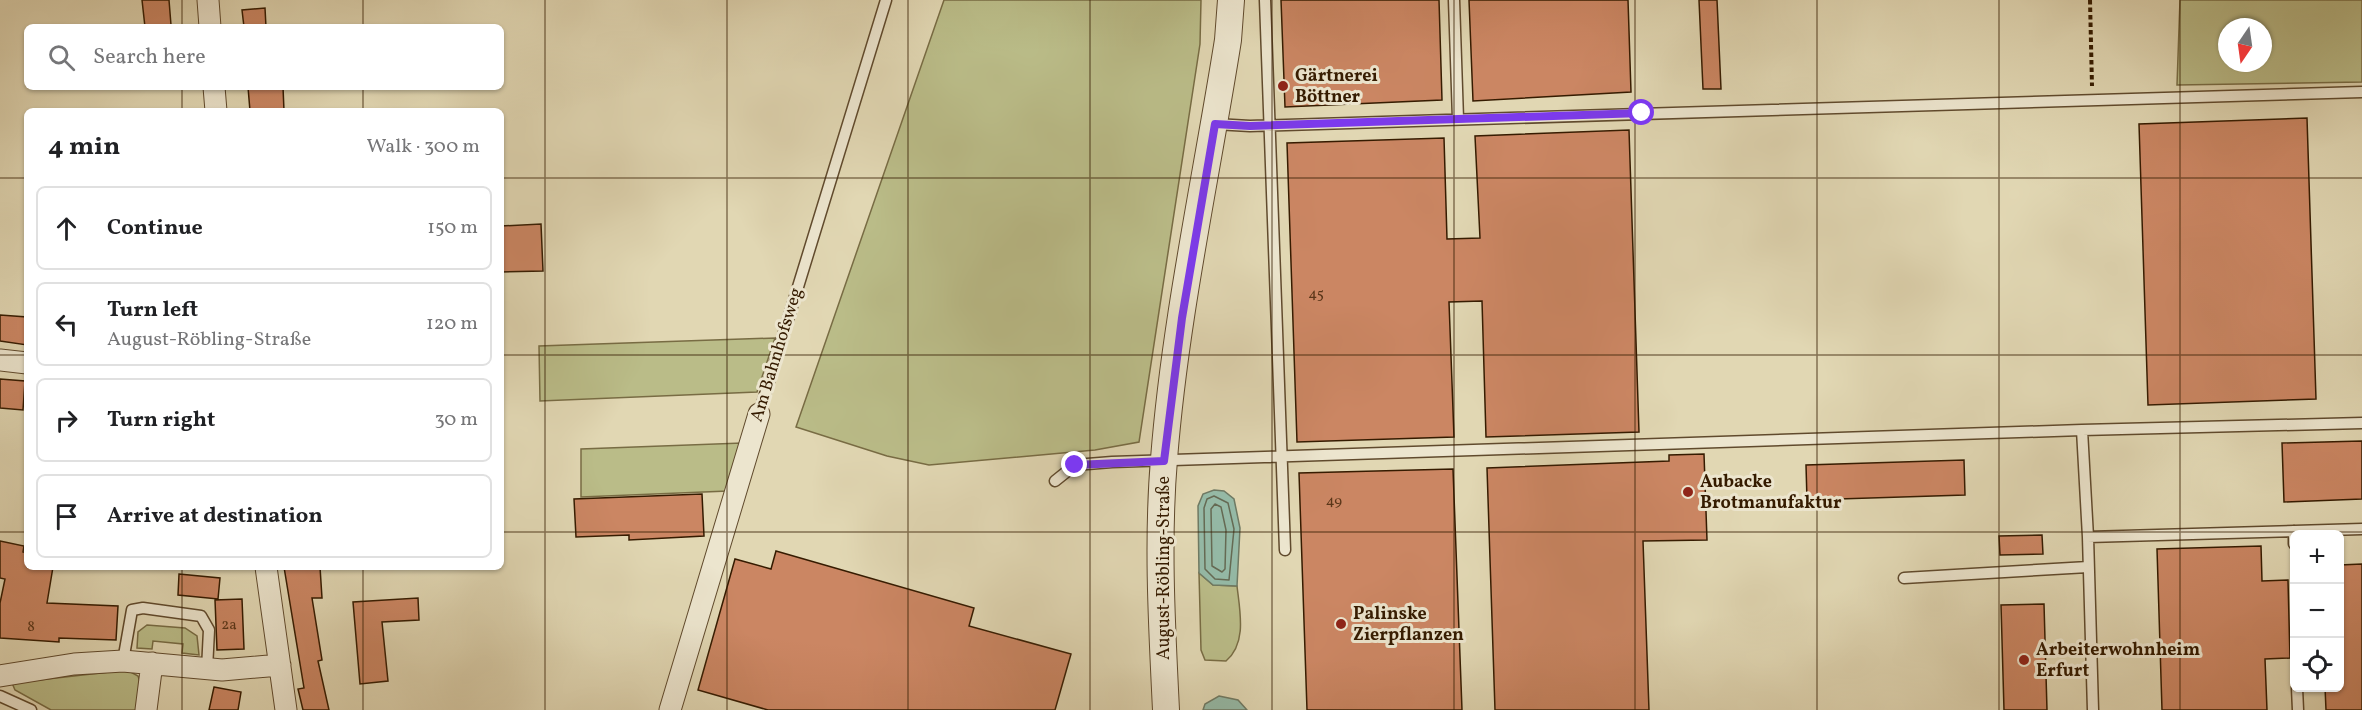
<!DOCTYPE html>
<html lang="en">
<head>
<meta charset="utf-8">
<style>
  body { margin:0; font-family:Vollkorn,serif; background:#f6f6f6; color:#202124 }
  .controls { position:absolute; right:18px; bottom:18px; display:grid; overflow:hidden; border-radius:9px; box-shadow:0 2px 4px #0004 }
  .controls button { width:54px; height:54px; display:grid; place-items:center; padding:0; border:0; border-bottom:2px solid #e0e0e0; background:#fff; color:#202124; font:30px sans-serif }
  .compass { position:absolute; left:2218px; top:18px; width:54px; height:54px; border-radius:50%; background:#fff; box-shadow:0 2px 4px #0004; rotate:193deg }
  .stop { position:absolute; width:18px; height:18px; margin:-14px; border:4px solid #7c3aed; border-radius:50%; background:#fff }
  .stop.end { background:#7c3aed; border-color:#fff; box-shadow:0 2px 6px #0008 }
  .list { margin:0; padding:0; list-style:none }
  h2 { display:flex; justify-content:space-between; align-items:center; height:78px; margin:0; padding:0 24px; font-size:26px }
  h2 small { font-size:20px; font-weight:400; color:#757577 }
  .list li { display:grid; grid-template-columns:39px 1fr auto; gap:18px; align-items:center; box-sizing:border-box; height:84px; margin:0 12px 12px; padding:0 12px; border:2px solid #e0e0e0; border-radius:9px }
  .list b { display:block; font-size:22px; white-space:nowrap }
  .list p { margin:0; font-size:20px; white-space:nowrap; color:#757577 }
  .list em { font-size:20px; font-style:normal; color:#757577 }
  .icon { flex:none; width:33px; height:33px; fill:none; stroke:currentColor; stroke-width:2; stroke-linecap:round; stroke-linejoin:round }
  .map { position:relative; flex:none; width:2362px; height:710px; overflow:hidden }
  .search { position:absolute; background:#fff; box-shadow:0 2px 4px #0004; left:24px; top:24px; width:480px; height:66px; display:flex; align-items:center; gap:15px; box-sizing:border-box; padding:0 21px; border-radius:9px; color:#757577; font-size:22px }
  .panel { position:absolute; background:#fff; box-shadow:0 2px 4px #0004; left:24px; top:108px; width:480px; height:462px; border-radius:9px }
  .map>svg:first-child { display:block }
</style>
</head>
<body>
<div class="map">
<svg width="2362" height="710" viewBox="0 0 2362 710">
  <rect width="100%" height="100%" fill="#e1d7b3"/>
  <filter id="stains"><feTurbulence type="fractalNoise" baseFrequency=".00333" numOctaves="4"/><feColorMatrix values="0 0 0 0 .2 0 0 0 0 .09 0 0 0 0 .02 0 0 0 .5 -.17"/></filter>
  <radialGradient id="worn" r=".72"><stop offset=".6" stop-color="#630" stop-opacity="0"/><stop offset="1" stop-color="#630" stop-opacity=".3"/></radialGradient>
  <!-- green -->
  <path fill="#babc88" stroke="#786c44" stroke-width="1.5" fill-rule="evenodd" d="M944,0h257l-1,44 -61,398 -44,8 -166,15 -42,-9 -91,-29z
    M2180,0h182v82l-185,3zM2227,27h36v36h-36z
    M775,338l-18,54 -217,9 -1,-55z
    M742,443l-14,48 -147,6v-48z
    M1199,573l14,12 24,1c3,26 10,57 -11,75l-21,-1 -4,-10z
    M147,625l38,3 12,8 2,19 -17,-2 1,-9 -30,-3 -1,8 -15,-1 1,-16z
    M127,670l11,6 4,12 -5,22h-86l-36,-20 -3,-7z"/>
  <!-- water -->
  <path fill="#95baa7" stroke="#6f7a64" stroke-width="1.5" d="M1214,490l10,1 10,8 6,29 -3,58 -24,-1 -14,-12 -1,-67 5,-12z
    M1219,696l19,4 9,10h-44l2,-6z"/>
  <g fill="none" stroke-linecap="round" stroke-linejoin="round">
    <!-- shore -->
    <path stroke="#656a54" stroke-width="1.5" d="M1214,496l14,7 6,26 -5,51 -14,-1 -10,-10 -1,-61 3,-9z
      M1215,504l6,3 5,23 -1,39 -3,3 -10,-6 -1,-57z"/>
  </g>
  <!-- building -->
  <path fill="#cb8663" stroke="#351b00" stroke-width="1.5" d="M142,0h27l2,25 -26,2z
    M1281,0h158l3,100 -157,7z
    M1469,0h159l3,92 -158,9z
    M1699,0h18l4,89h-18z
    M265,8l1,19h-22l-2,-17z
    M248,87h35l1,24h-34z
    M2307,118l9,281 -168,6 -9,-281z
    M1629,130l10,302 -153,5 -4,-136 -33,1 5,135 -157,5 -10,-299 157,-5 3,101 33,-1 -5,-102z
    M541,224l2,47 -42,1v-46z
    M0,315l27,2v28l-27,-4z
    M0,379l25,2 -2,29 -23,-2z
    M2362,441v58l-78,3 -2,-59z
    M1704,454l3,86 -64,1 6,169h-154l-8,-242 182,-7v-6z
    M1964,460l1,35 -158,5 -1,-35z
    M1453,469l9,241h-155l-8,-237z
    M702,494l2,42 -75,4v-5l-53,2 -2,-38z
    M2042,535l1,19 -43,1 -1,-19z
    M0,541l24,5 -1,6 4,1v14h26l-6,36 71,3 -2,34 -57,-2v4l-59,-4v-35l5,-24 -5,-1z
    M2261,546l1,35 26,-1 2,78 -25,1 2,51h-105l-5,-161z
    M776,551l198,57 -5,18 102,28 -16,56h-287l-70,-20 37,-131 36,10z
    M2362,564v146h-36l-1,-23h15v-122z
    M284,567h36l2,31h-10l10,62 -4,1 11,49h-26l-5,-21 6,-1z
    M179,574l41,4 -2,21 -40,-4z
    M418,598l1,22 -37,2 6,59 -28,3 -7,-82z
    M242,599l2,50 -27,1 -2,-50z
    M2044,604l3,106h-43l-3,-105z
    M214,687l27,5 -3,18h-29z"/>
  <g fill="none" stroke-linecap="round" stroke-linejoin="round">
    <!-- service casing -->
    <g stroke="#604a2d" stroke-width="13">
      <path id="service" d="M1265,0l20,550
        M1454,0l4,119
        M1215,124l35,2 1112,-34
        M759,414l127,-414
        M2082,430l280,-7
        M1055,481l20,-16 37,-3 970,-32 6,107
        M2294,531v13
        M1904,578l184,-11
        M123,661l9,-51 11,-2 58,8 8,14 -2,39
        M2297,688l1,22
        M0,696l31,14
        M2093,710l-5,-173 274,-8"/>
    </g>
    <!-- minor casing -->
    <g stroke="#604a2d" stroke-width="23">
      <path id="minor" d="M208,0l2,27
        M214,87l2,24
        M0,360l27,3
        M266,567l20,143
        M0,676l74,-12 49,-3 99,9 58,-5
        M146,710l6,-47
        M670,710l89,-296"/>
    </g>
    <!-- tertiary casing -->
    <g stroke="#604a2d" stroke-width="28">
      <path id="tertiary" d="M1166,710c-4,-82 -9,-168 -2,-251 11,-140 42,-280 64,-419l3,-40"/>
    </g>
    <!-- path -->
    <path stroke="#351b00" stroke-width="4" stroke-dasharray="4.5 3" stroke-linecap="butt" d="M2090,0l2,86"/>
    <!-- service -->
    <use href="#service" stroke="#ece5ce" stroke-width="10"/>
    <!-- minor -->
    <use href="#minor" stroke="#ece5ce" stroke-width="21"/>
    <!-- tertiary -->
    <use href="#tertiary" stroke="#ece5ce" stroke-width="26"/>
  </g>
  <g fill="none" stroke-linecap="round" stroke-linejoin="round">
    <!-- route -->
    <path stroke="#7c3aed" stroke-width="8" d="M1075,465l89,-4 18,-143 33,-194 35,2 392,-13"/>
  </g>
  <!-- grid -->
  <path fill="none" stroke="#351b00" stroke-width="1.5" stroke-opacity="0.55" d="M182,0v27M363,0v27M545,0v710M727,0v710M908,0v710M1090,0v710M1272,0v710M1454,0v710M1635,0v710M1817,0v710M1999,0v710M2180,0v710M182,87v24M363,87v24M0,178h27M501,178h1861M0,355h27M501,355h1861M0,532h27M501,532h1861M182,567v143M363,567v143"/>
  <!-- markers -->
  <g fill="#8f2418" stroke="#ece5ce" stroke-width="2">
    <circle cx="1283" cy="86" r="6"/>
    <circle cx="1688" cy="492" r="6"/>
    <circle cx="1341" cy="624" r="6"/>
    <circle cx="2024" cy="660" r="6"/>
  </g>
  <g text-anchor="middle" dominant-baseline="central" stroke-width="6" stroke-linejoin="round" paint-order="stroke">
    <!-- number labels -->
    <g font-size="15" fill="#5a3619">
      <text x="1316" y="294">45</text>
      <text x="1334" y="501">49</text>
      <text x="229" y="625">2a</text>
      <text x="31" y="627">8</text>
    </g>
    <!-- poi labels -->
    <g font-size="18" font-weight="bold" fill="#351b00" stroke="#ece5ce" text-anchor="start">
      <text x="1295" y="76">Gärtnerei<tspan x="1295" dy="21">Böttner</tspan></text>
      <text x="1700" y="482">Aubacke<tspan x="1700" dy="21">Brotmanufaktur</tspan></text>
      <text x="1353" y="614">Palinske<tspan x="1353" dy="21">Zierpflanzen</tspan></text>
      <text x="2036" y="650">Arbeiterwohnheim<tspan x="2036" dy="21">Erfurt</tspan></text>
    </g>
    <!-- street labels -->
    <g font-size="18" fill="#351b00" stroke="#ece5ce">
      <text transform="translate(777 355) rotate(-73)">Am Bahnhofsweg</text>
      <text transform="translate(1164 568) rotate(-90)">August-Röbling-Straße</text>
    </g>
  </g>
  <rect width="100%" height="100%" filter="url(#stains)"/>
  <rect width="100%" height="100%" fill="url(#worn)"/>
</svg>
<div class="controls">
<button>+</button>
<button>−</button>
<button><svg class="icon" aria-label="locate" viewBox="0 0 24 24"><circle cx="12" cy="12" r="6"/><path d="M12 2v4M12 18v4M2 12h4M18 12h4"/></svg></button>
</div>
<svg class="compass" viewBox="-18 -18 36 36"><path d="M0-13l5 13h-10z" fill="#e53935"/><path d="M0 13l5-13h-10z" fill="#757577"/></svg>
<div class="stop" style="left:1642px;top:113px"></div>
<div class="stop end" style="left:1075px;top:465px"></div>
<div class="search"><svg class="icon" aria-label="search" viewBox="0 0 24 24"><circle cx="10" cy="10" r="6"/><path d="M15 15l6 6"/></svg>Search here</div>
<section class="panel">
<h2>4 min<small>Walk · 300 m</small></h2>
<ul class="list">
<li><svg class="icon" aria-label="ahead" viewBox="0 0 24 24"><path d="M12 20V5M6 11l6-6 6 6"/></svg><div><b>Continue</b></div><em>150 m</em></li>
<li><svg class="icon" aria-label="left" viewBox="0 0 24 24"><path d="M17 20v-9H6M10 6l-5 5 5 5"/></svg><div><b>Turn left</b><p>August-Röbling-Straße</p></div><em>120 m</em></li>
<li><svg class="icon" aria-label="right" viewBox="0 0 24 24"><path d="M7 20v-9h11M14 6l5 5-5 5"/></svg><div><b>Turn right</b></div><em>30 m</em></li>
<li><svg class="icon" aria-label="arrive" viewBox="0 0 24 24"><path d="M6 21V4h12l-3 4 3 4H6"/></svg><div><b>Arrive at destination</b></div></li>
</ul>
</section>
</div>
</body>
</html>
